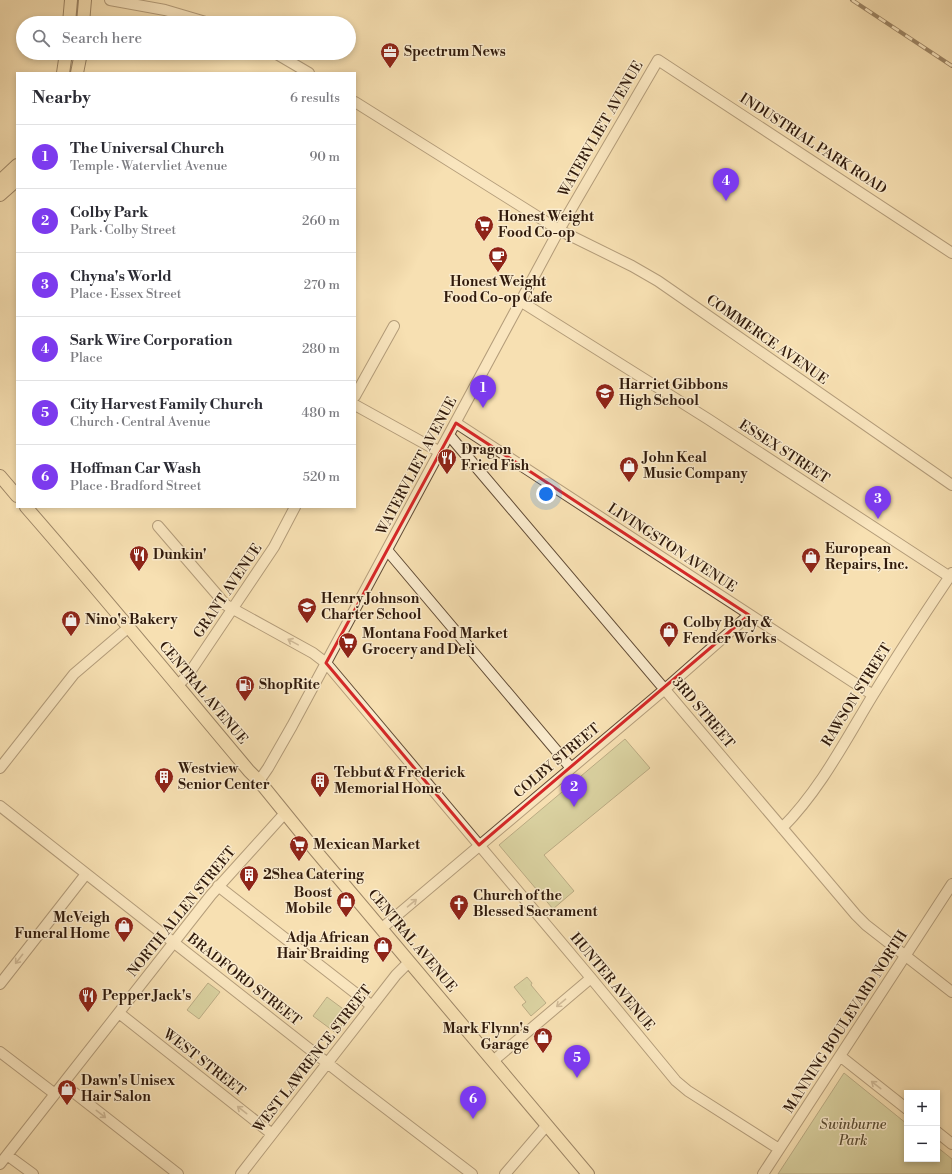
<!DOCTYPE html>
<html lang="en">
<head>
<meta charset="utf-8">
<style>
  body { margin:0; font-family:"Libre Bodoni",serif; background:#f7f7f7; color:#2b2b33 }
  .controls { position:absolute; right:12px; bottom:12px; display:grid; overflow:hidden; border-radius:0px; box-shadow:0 2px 6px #0003 }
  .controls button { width:36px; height:36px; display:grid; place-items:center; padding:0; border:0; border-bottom:1px solid #e1e1e2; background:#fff; color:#2b2b33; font:20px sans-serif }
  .you { position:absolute; left:546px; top:494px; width:14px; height:14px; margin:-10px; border:3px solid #fff; border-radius:50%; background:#1a73e8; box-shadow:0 0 0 6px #1a73e833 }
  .badge { display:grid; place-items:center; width:26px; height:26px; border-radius:50%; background:#7c3aed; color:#fff; font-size:13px; font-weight:700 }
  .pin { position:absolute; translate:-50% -33px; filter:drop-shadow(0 1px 2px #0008) }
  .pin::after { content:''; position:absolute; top:21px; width:14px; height:12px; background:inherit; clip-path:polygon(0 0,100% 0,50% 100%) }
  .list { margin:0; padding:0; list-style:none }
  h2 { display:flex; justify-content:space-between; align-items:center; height:52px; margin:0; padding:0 16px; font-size:17px }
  h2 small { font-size:13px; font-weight:400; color:#7c7c81 }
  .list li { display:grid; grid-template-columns:26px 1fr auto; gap:12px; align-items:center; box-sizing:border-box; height:64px; padding:0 16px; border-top:1px solid #e1e1e2 }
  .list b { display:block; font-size:15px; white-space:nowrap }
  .list p { margin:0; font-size:13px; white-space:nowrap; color:#7c7c81 }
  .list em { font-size:13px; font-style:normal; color:#7c7c81 }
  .icon { flex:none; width:22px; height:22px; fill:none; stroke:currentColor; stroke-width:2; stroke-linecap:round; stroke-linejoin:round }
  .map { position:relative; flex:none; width:952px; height:1174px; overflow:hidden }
  .search { position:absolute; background:#fff; box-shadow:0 2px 6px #0003; left:16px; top:16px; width:340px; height:44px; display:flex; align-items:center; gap:10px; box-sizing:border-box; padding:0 14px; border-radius:22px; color:#7c7c81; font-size:15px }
  .panel { position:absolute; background:#fff; box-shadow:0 2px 6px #0003; left:16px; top:72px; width:340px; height:436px; border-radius:0px }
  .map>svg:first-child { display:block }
</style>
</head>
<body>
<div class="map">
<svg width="952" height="1174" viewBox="0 0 952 1174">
  <rect width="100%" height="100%" fill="#f7e0b2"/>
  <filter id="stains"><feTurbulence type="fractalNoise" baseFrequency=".005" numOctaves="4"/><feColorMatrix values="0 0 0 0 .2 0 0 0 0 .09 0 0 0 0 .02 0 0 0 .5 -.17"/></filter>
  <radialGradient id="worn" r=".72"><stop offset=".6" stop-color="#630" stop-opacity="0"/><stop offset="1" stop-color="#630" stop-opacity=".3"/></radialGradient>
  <!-- green -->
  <path fill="#b8c38f" stroke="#746f4e" d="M625,739l25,29 -106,87 30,36 -21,18 -54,-64z
    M527,977l5,6 -1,2 15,18 -15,13 -9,-11 4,-3 -12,-15z
    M208,983l12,9 -21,27 -12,-9z
    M327,997l23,17 -14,19 -23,-17z
    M844,1073l63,51v35h30v-12l15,12v15h-174z"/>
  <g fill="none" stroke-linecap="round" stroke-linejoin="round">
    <!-- minor casing -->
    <g stroke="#624c36" stroke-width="12">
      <path id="minor" d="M110,0l55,10 44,13
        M275,53l34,20
        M355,102l204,128 73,36 26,15 294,204
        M520,301l188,118 242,158
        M355,396l39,-70
        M355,405l85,47
        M456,423l417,272
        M449,435l407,480 10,10 86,67
        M158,526l68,79 87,48 13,10 265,315 85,103 12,10 91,58
        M387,550l184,218
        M177,686l11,-11 86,-128 21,-40
        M0,768l74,-94 55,-47
        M259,781l9,-13 24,-42 267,-496 99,-170 294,193
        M0,806l354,278 118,90
        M782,828c38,-38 63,-87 91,-133 25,-41 52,-82 79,-122
        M218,886l154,120
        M382,928l283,-239 84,-74
        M0,984l86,-110
        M119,1013l153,121
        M0,1052l55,42
        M840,1056l67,53
        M493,1061l98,-83
        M63,1084l115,90
        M937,1132l15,12
        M7,1155l26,19
        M0,1164l211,-269 74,-82
        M241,1174l155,-199 13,-13
        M505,1174l42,-49
        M763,1174l189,-290"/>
    </g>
    <!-- major casing -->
    <g stroke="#311b0c" stroke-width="14">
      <path id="major" d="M69,23l2,-23
        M83,23l2,-23
        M63,73l3,-20
        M77,73l4,-20
        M0,181l17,-16
        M0,195l17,-15
        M0,476l17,20
        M26,507c76,87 149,176 223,264l10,10 56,69 273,324"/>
    </g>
    <!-- minor -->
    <use href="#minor" stroke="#faebcd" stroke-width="10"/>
    <!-- major -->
    <use href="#major" stroke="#f7e0b2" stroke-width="12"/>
    <!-- rail casing -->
    <g stroke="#311b0c" stroke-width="4">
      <path id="rail" d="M852,0l100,66"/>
    </g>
    <!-- rail -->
    <use href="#rail" stroke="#faebcd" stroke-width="2.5" stroke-dasharray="8" stroke-linecap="butt"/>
  </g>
  <!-- one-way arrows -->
  <defs><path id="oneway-shaft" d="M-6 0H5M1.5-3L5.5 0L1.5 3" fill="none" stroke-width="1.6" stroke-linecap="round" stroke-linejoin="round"/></defs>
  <g stroke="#a08d76">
    <use href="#oneway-shaft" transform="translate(293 642) rotate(-151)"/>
    <use href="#oneway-shaft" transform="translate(412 903) rotate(-40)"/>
    <use href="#oneway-shaft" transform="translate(19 959) rotate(128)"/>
    <use href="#oneway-shaft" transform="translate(561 1003) rotate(140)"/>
    <use href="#oneway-shaft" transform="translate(876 1085) rotate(-142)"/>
    <use href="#oneway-shaft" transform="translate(242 1110) rotate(-142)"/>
    <use href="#oneway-shaft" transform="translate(101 1114) rotate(38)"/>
  </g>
  <!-- marked area -->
  <path d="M0 0H952V1174H0ZM456,423l293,192 -270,230 -153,-182z" fill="#f7e0b2" fill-opacity=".55" fill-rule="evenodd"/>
  <path fill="none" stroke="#d62828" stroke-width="3" stroke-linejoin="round" d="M456,423l293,192 -270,230 -153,-182z"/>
  <!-- icons -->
  <defs>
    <g id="office-pin" transform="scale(1)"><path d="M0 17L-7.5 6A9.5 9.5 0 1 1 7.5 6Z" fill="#8f2418" stroke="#faebcd"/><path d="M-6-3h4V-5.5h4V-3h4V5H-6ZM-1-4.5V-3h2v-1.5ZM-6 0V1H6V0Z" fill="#fff"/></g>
    <g id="supermarket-pin" transform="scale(1)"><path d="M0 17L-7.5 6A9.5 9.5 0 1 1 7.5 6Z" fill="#8f2418" stroke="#faebcd"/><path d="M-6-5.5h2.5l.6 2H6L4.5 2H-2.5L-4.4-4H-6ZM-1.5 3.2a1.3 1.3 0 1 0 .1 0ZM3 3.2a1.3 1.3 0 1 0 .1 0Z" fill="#fff"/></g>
    <g id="cafe-pin" transform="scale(1)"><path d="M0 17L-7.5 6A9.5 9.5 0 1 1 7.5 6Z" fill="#8f2418" stroke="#faebcd"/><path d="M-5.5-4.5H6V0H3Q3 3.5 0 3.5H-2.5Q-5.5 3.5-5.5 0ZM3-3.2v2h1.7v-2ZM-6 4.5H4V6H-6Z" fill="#fff"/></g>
    <g id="school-pin" transform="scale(1)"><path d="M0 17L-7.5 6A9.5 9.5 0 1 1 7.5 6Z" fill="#8f2418" stroke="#faebcd"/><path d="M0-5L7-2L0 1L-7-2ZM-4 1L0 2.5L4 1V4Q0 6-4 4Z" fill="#fff"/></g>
    <g id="restaurant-pin" transform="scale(1)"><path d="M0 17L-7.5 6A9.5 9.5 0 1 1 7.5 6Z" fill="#8f2418" stroke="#faebcd"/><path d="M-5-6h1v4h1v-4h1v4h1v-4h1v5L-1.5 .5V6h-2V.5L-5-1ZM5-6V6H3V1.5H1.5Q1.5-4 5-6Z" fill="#fff"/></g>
    <g id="shop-pin" transform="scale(1)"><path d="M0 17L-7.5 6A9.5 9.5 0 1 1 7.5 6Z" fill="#8f2418" stroke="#faebcd"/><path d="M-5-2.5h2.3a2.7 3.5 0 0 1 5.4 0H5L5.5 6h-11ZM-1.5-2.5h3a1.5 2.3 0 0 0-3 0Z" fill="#fff"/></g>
    <g id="fuel-pin" transform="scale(1)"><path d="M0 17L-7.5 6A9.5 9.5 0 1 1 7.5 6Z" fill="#8f2418" stroke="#faebcd"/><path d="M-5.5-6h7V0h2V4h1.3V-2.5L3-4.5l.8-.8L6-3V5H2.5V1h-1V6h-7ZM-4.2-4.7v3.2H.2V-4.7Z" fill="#fff"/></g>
    <g id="building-pin" transform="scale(1)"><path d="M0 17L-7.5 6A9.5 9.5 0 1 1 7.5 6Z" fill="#8f2418" stroke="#faebcd"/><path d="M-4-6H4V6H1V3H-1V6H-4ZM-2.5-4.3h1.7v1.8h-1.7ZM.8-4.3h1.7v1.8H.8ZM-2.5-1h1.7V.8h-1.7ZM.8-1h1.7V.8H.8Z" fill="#fff"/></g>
    <g id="church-pin" transform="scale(1)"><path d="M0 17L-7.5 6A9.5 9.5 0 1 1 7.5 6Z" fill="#8f2418" stroke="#faebcd"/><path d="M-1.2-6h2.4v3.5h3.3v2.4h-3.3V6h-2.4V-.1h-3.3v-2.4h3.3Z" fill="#fff"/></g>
  </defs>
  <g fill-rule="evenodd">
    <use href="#office-pin" x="390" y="52"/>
    <use href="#supermarket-pin" x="484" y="225"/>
    <use href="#cafe-pin" x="498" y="256"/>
    <use href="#school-pin" x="605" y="393"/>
    <use href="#restaurant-pin" x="447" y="458"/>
    <use href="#shop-pin" x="629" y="466"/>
    <use href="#restaurant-pin" x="139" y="555"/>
    <use href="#shop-pin" x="811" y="557"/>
    <use href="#school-pin" x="307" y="607"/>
    <use href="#shop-pin" x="71" y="620"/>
    <use href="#shop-pin" x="669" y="631"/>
    <use href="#supermarket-pin" x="348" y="642"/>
    <use href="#fuel-pin" x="245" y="685"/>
    <use href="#building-pin" x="164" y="777"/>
    <use href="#building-pin" x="320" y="781"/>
    <use href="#supermarket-pin" x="299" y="845"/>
    <use href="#building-pin" x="249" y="875"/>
    <use href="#shop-pin" x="346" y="901"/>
    <use href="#church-pin" x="459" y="904"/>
    <use href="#shop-pin" x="124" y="926"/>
    <use href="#shop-pin" x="383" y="946"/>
    <use href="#restaurant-pin" x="88" y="996"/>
    <use href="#shop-pin" x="543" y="1037"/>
    <use href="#shop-pin" x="67" y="1089"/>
  </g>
  <g text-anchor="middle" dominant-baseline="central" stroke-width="3" stroke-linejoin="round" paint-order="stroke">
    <!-- poi labels -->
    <g font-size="14" font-weight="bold" fill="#311b0c" stroke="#faebcd" text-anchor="start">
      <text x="404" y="52">Spectrum News</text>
      <text x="498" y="217">Honest Weight<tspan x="498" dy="16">Food Co-op</tspan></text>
      <text x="498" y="282" text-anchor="middle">Honest Weight<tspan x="498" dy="16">Food Co-op Cafe</tspan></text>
      <text x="619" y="385">Harriet Gibbons<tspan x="619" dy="16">High School</tspan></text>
      <text x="461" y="450">Dragon<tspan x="461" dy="16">Fried Fish</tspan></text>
      <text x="643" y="458">John Keal<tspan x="643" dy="16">Music Company</tspan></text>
      <text x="825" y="549">European<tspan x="825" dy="16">Repairs, Inc.</tspan></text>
      <text x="153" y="555">Dunkin'</text>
      <text x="321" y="599">Henry Johnson<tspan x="321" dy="16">Charter School</tspan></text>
      <text x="85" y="620">Nino's Bakery</text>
      <text x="683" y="623">Colby Body &amp;<tspan x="683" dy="16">Fender Works</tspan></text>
      <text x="362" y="634">Montana Food Market<tspan x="362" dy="16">Grocery and Deli</tspan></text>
      <text x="259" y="685">ShopRite</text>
      <text x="178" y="769">Westview<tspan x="178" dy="16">Senior Center</tspan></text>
      <text x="334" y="773">Tebbut &amp; Frederick<tspan x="334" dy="16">Memorial Home</tspan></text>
      <text x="313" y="845">Mexican Market</text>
      <text x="263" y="875">2Shea Catering</text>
      <text x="332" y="893" text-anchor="end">Boost<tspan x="332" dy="16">Mobile</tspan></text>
      <text x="473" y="896">Church of the<tspan x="473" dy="16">Blessed Sacrament</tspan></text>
      <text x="110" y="918" text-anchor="end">McVeigh<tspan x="110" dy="16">Funeral Home</tspan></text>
      <text x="369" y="938" text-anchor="end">Adja African<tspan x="369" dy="16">Hair Braiding</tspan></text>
      <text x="102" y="996">Pepper Jack's</text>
      <text x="529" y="1029" text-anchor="end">Mark Flynn's<tspan x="529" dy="16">Garage</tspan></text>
      <text x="81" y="1081">Dawn's Unisex<tspan x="81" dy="16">Hair Salon</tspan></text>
    </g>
    <!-- street labels -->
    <g font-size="14" fill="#311b0c" stroke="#faebcd">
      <text transform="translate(601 129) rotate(-60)">WATERVLIET AVENUE</text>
      <text transform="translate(813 144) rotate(33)">INDUSTRIAL PARK ROAD</text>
      <text transform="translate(767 340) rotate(35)">COMMERCE AVENUE</text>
      <text transform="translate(784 452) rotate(33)">ESSEX STREET</text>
      <text transform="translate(417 466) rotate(-62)">WATERVLIET AVENUE</text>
      <text transform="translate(672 548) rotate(33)">LIVINGSTON AVENUE</text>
      <text transform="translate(228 591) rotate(-56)">GRANT AVENUE</text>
      <text transform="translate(203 693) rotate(50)">CENTRAL AVENUE</text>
      <text transform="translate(857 695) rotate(-58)">RAWSON STREET</text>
      <text transform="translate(703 713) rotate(50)">3RD STREET</text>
      <text transform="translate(557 761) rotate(-40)">COLBY STREET</text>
      <text transform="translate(182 912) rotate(-51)">NORTH ALLEN STREET</text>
      <text transform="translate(412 941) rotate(50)">CENTRAL AVENUE</text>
      <text transform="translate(244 980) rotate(38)">BRADFORD STREET</text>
      <text transform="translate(612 982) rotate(50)">HUNTER AVENUE</text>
      <text transform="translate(846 1022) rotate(-57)">MANNING BOULEVARD NORTH</text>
      <text transform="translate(313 1059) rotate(-52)">WEST LAWRENCE STREET</text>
      <text transform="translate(204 1063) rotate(38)">WEST STREET</text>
    </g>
    <!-- park labels -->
    <g font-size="14" font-style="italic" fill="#5a4d33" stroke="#faebcd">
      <text x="853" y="1125">Swinburne<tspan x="853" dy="16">Park</tspan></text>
    </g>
  </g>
  <rect width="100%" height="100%" filter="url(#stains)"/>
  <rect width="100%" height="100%" fill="url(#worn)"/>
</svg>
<div class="controls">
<button>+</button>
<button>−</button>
</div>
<div class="you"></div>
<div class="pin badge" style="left:483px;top:408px">1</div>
<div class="pin badge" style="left:574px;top:807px">2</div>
<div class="pin badge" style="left:878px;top:519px">3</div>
<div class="pin badge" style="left:726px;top:201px">4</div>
<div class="pin badge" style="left:577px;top:1078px">5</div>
<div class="pin badge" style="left:473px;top:1119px">6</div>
<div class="search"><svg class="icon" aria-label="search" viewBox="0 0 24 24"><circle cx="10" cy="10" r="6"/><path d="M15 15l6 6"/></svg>Search here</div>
<section class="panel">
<h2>Nearby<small>6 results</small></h2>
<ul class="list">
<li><span class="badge">1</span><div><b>The Universal Church</b><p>Temple · Watervliet Avenue</p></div><em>90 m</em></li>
<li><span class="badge">2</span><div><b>Colby Park</b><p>Park · Colby Street</p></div><em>260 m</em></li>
<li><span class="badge">3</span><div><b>Chyna's World</b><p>Place · Essex Street</p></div><em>270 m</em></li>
<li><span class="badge">4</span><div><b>Sark Wire Corporation</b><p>Place</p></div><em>280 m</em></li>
<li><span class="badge">5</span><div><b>City Harvest Family Church</b><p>Church · Central Avenue</p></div><em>480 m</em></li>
<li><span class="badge">6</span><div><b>Hoffman Car Wash</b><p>Place · Bradford Street</p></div><em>520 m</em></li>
</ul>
</section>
</div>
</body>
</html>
